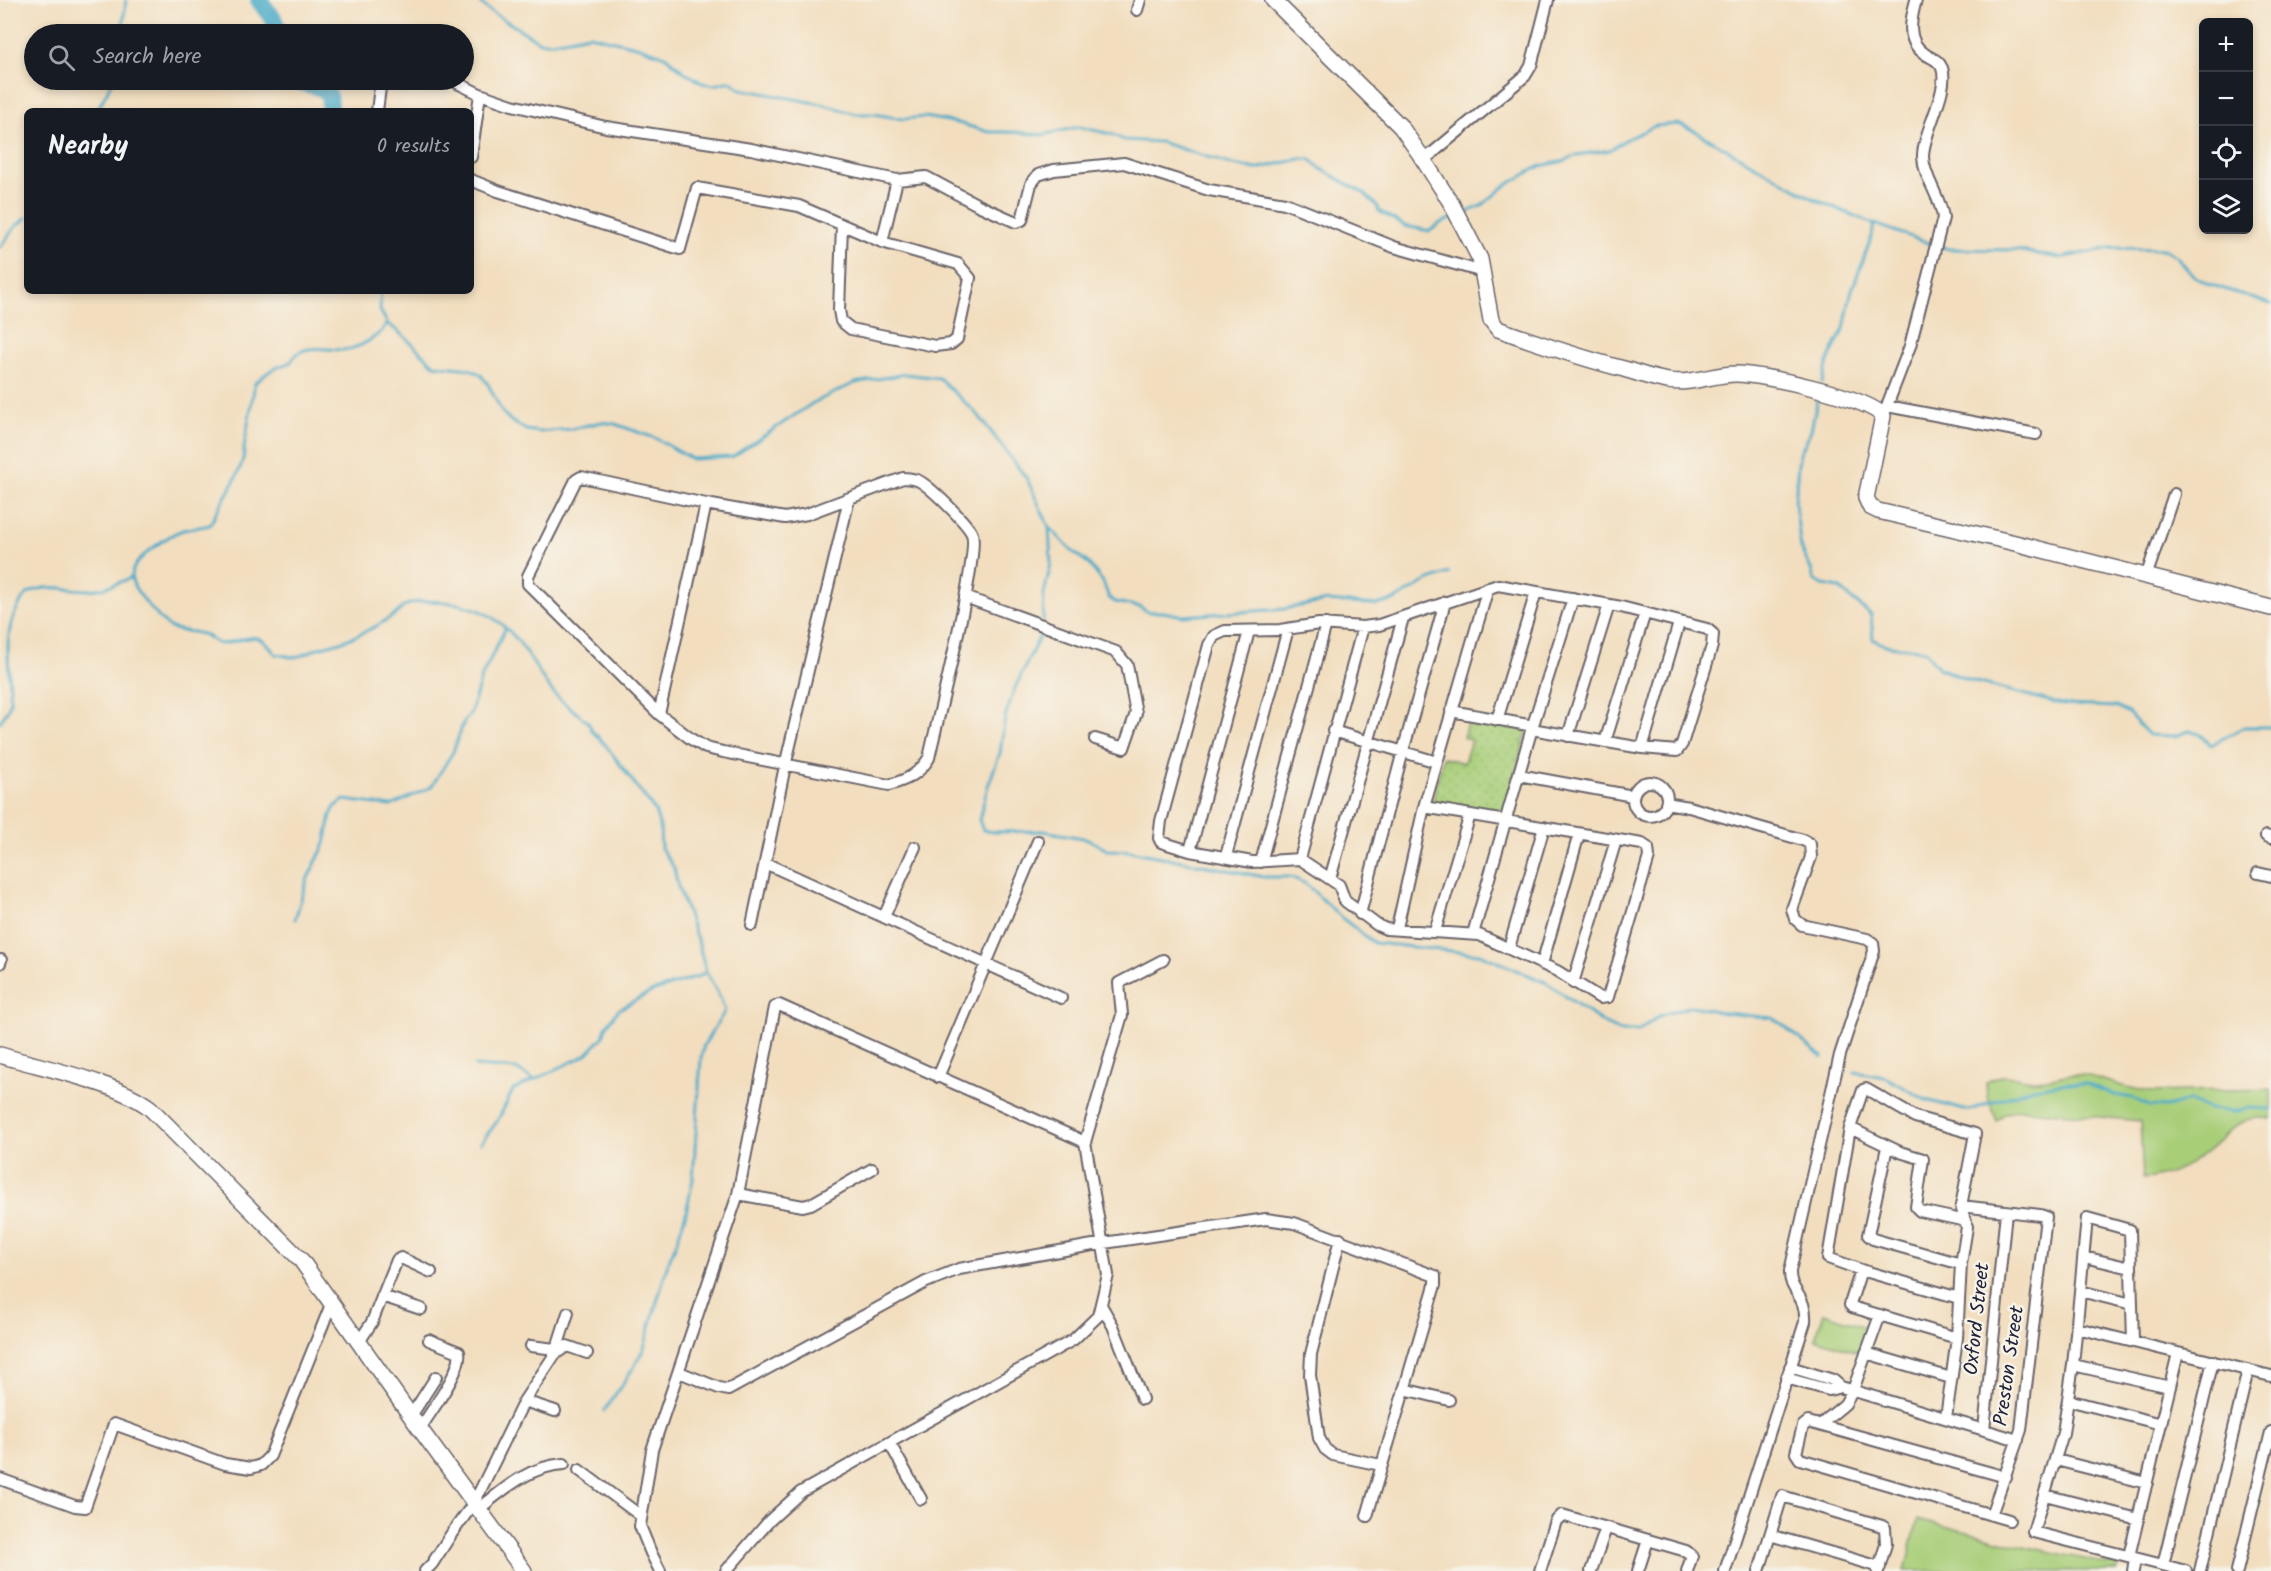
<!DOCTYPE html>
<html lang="en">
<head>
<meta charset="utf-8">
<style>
  body { margin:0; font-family:Kalam,sans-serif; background:#20242c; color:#f1f3f6 }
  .controls { position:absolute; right:18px; top:18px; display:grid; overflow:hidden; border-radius:9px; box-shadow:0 3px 9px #0003 }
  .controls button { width:54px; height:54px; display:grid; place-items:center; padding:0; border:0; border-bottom:2px solid #363941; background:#171b24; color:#f1f3f6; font:30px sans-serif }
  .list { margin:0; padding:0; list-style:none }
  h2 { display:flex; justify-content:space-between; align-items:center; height:78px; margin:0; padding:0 24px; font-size:26px }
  h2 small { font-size:20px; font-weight:400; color:#9ea1a6 }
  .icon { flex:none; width:33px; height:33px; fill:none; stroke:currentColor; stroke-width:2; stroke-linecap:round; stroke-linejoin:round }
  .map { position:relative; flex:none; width:2271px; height:1571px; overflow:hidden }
  .search { position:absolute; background:#171b24; box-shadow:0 3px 9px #0003; left:24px; top:24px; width:450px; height:66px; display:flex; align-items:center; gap:15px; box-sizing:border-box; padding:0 21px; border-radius:33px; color:#9ea1a6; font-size:22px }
  .panel { position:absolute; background:#171b24; box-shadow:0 3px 9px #0003; left:24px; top:108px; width:450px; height:186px; border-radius:9px }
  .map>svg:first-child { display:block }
</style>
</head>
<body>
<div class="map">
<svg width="2271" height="1571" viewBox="0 0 2271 1571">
  <defs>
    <pattern id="park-dots" width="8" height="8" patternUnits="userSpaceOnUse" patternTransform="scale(1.5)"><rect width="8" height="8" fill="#a8ce78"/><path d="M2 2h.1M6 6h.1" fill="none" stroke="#90b169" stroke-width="1.8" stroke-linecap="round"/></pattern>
  </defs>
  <rect width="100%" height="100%" fill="#f7f3e8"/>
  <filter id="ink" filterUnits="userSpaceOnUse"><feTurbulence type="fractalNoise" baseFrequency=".0167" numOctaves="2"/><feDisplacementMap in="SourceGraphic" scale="12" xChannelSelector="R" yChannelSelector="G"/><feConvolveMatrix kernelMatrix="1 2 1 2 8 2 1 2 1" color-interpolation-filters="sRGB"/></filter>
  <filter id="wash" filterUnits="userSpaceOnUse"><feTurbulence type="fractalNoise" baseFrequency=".008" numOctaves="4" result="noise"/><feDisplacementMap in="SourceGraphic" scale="24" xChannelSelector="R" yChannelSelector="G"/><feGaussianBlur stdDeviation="1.35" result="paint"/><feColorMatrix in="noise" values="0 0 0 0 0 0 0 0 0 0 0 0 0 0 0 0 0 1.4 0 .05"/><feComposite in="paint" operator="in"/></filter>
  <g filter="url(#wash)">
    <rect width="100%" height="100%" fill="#f2debf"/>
    <!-- grass -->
    <path fill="#a8ce78" stroke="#65785a" stroke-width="1.5" d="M2074,1074l16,2 36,11 24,5 121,-3v30c-33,-6 -41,14 -64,32 -19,16 -39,26 -64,28l-3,-58 -121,-12 -15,5 -7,7 -10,-25 -1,-13c16,-14 32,-3 50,-3 13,0 25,-5 38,-6z
      M1824,1313l42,14 -8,25 -43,-13z
      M1918,1519l91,24 109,23 -1,5h-212z"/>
    <!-- park -->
    <path fill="url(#park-dots)" stroke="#65785a" stroke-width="1.5" d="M1468,720l59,11 -23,85 -72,-11 11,-48 21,6 7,-23 -8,-3z"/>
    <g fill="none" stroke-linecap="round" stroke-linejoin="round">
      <!-- stream -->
      <path stroke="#47a9c7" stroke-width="3" d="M477,0l13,11 50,31h13l36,-7 51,12 25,9 18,15 19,12 13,2 15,-4 11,8 80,15 35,10h18l29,5 22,-2 33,6 31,9h25l28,3 37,-8 32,7 13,6 36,2 73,23 23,4 44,-10h10l11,10 44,25 12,12 2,5 26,15 25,5 9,-7 15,-7
        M122,34l4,-34
        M97,111l16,-31
        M1463,214l18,-8 24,-20 35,-20 24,-5 13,-6 33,-5 15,-10 30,-14 23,-2 15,6 121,69 55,23 59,21 21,6 67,1 44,8 50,-10 54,1 12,7 18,20 15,8 62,20
        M0,247l16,-21 11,-8
        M381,291l-1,19 7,13 18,14 29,28 36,4 10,5 8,10 14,28 9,9 15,9 14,2 31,-3 31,-7 13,2 40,14 37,21 40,-2 81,-54 42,-20 50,-9 34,4 40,38 48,63 22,48 2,37 -7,30 -1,28
        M386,324c-3,8 -9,11 -16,16 -9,6 -16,9 -27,10 -18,0 -43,-8 -52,12l-20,8 -16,13 -11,65c3,18 -26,59 -34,77 -9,2 -18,3 -27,5 -13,4 -46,27 -50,40 -1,4 -2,9 0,13 2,8 31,42 38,45 11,4 21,3 31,6 8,2 12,10 20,10 9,-1 30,-9 36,-6 7,3 13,10 17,16 6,0 12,3 18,3 13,0 18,-8 29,-10 27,-6 48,-16 71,-31 4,-2 7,-6 10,-9 11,-7 28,-6 41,-5 36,3 62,19 82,50 9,13 16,27 26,39 10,13 26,21 37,33l3,7 12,12 51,68 5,16 1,21 13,20 4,19 21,58 7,27 14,25 5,14 -21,34 -3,13 -8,121 -7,34 -9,28 -9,22 -24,85 -10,19 -30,44
        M1822,383l7,-25 15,-29 7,-36 21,-57 2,-12
        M1818,398l-7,32 -11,24 -2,10 -3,39 6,46 10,20 3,11 9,5 16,3 32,27 2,24c17,12 35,6 53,12l5,8 8,9 29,12 97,25 52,2 11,6 21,22 26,1 14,-5 11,3 11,11 33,-18h27
        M1049,527l23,24 16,12 15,19 6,16 6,4 25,5 8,5h16l19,4 101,-7 44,-8 48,4 19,-5 32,-19 22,-8
        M1043,629l-28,59 -10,29 -5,36 -12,33 -9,34 4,10 10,2 51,-1 44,8 19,11 23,1 134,26h27l15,7 36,34 32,25 105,11 68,29 58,41 16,7h17l21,-15 33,-10 33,7 47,5 10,6 40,33
        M0,722c4,-6 10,-14 10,-20 1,-33 -9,-65 8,-95 3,-5 5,-11 11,-14 17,-10 41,-3 59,-3 14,0 31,-7 44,-13
        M295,919l12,-39 18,-36 6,-29 4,-8 9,-7 47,6 40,-19 22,-35 10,-28 8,-12 10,-34 24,-49
        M475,1066l41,3 18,11
        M1855,1072l30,5 41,23 38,10h6l63,-22 35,-5 19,1 28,11 17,3 17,8 17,1 23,-6 21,8 23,3 14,-4 24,1
        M481,1143l17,-23 15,-30 73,-35 17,-18 3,-10 12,-17 33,-18 46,-15 9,-5"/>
      <!-- river -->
      <path stroke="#47a9c7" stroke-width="18" d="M259,0l15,20 5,14
        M297,80c20,10 34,0 33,31"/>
    </g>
  </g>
  <g filter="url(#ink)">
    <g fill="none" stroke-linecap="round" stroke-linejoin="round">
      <!-- street casing -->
      <g stroke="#6b6469" stroke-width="14">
        <path id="street" d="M1137,10l3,-10
          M451,80l29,14 32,11 94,22 145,22 146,31 29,-3 52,28 38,17 6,-2 9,-36 7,-9 16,-5 70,-7 85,27 76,13 109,44 89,25
          M377,111l4,-31
          M471,157l9,-63
          M1424,160l101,-84 6,-10 17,-66
          M471,180l27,11 182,58 17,-61 102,18 83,36 15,-62
          M842,225l-3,85 2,11 10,8 84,17 16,-2 6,-5 13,-61 -12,-14 -76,-22
          M1887,406l149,28
          M1883,416l27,-70 33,-128c-2,-21 -19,-39 -20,-61 -1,-23 27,-67 19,-89 -4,-9 -10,-9 -17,-14 -20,-13 -14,-36 -9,-54
          M581,477l125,27 79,14 22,-4 96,-36c5,0 10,1 14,2 11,4 50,43 55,54 8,21 -36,191 -43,224 -10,16 -22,22 -40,27l-166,-33 -17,-4 -15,-9 -32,-25 -131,-130v-8l48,-96z
          M2146,577l28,-83
          M965,597l151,55 11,13 9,48 -12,35 -29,-9
          M659,714l47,-210
          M1497,720l39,-128
          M1333,731l104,31
          M1568,736l41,-131
          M1605,742l40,-129
          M1642,748l37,-125
          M1519,775l114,21
          M1633 799a17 17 0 1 1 34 0a17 17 0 1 1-34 0Z
          M1666,803l23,4 114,33 7,4 1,13 -19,52 3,10 7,6 65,14 6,4 1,8 -34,104 -50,216c-1,22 17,23 15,51l-80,249
          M1424,807l218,37 6,4 1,9 -41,140 -8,1 -43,-27 -78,-36 -93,-6 -9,-4 -32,-24 -6,-16 -39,-26 -48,3 -62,-11 -29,-9 -2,-4 2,-17 48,-176 5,-9 11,-5 55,-1 39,-6 44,3 16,-2 119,-40 123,22 86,22 6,5 -1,12 -30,98 -5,7 -35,-3 -105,-18 -9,-5 -77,-14
          M2266,836l5,2
          M1190,851l59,-220
          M1226,856l62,-227
          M1300,859l63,-232
          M1261,862l65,-238
          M765,863l296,135
          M2258,873l13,3
          M1330,879l73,-261
          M1360,914l43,-163 42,-149
          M884,917l31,-70
          M752,925l33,-159 64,-267
          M1397,928l27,-121 64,-219
          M1435,931l35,-116
          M1473,934l59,-206 41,-130
          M1509,948l35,-121
          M0,963l1,-3
          M1542,964l37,-130
          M1573,983l43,-143
          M938,1077l100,-236
          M1850,1128l50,24 23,7 -7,48 4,4 46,10
          M1887,1147l-19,88 5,4 88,25
          M738,1194l65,12 8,-2 61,-35
          M1961,1206l79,9 6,2 -25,213 -30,85
          M1340,1239l-29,115 -1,21 9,63 6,11 8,6 48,10
          M2084,1257l47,11
          M1861,1270l-10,31 -1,4 2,2 105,31
          M2080,1291l52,13
          M382,1296l39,13
          M1101,1305l12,21 29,73
          M2077,1328l194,48
          M359,1342l13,-20 25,-62 4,-2 30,14
          M2133,1342l-3,-112 -43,-12 -14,147 -10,68 -30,99 153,39
          M531,1346l24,3
          M1866,1353l85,25
          M555,1354l12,-8 20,7
          M2073,1365l97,22
          M1790,1367l43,13 8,7 177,53
          M679,1372l40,16 9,2 198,-108 33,-13 145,-26 162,-24 28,4 141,53v9l-68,231
          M1786,1378l43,12 12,-3
          M1404,1389l45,11
          M2068,1400l93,24
          M524,1401l31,10
          M411,1416l25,-39
          M1946,1418l11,-80 4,-74 6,-37 -6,-21 14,-72 -60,-17 -49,-28 -3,1 -13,38 -22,130 33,12 98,28
          M1820,1425l25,-21 8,-14 27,-75
          M420,1429c10,-17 43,-59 39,-77l-30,-12
          M1984,1430l22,-218
          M890,1444l31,55
          M2056,1460l91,23
          M579,1470l62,46
          M2006,1477l-198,-55 -5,4 -7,27 4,6 209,61
          M0,1479l75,27 10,1 29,-83 111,40 26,4 10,-3 9,-9 62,-154
          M2045,1495l93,24
          M479,1509c26,-21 51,-43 85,-45
          M1770,1535l110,32
          M2129,1556l49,-203
          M2163,1565l50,-204
          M425,1571l7,-7 20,-31 22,-30 50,-102 31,-47 13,-41
          M660,1571l-9,-18 -11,-27 12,-76 86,-256 37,-187 4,-2 306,137
          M726,1571l44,-51 31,-28 272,-152 25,-24 10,-41 -23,-133 37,-127 -3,-32 44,-23
          M1540,1571l16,-50 6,-6 124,36 6,5 -5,15
          M1591,1571l15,-43
          M1638,1571l10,-31
          M1759,1571l23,-75 100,30 3,2 1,16 -8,27
          M2133,1571l2,-13
          M2200,1571l48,-201
          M2237,1571l34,-139"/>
      </g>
      <!-- secondary casing -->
      <g stroke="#6b6469" stroke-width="18">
        <path id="secondary" d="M1273,0l128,127 18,26 32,50 29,56 11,61 7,9c42,15 83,29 126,40 14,4 29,10 44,12 23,4 45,-7 68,-7 26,0 132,23 147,42l-17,82 4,9 8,4 137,32 256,65
          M0,1055c42,13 117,27 150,53l151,152 119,169 104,142"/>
      </g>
      <!-- street -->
      <use href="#street" stroke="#fff" stroke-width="10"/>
      <!-- secondary -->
      <use href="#secondary" stroke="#fff" stroke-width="15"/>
    </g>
  </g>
  <g text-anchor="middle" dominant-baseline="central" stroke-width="5" stroke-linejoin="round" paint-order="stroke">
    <!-- street labels -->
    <g font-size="20" fill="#22223b" stroke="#f7f3e8">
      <text transform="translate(1978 1319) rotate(-84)">Oxford Street</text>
      <text transform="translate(2010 1366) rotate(-82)">Preston Street</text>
    </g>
  </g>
</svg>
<div class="controls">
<button>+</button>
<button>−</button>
<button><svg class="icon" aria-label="locate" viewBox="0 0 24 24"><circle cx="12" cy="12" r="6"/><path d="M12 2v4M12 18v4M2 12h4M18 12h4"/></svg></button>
<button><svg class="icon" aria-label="layers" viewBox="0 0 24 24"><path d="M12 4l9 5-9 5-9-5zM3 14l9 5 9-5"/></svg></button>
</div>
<div class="search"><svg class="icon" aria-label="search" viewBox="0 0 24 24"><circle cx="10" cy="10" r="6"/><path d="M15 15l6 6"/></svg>Search here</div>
<section class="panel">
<h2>Nearby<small>0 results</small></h2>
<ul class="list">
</ul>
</section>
</div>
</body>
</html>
